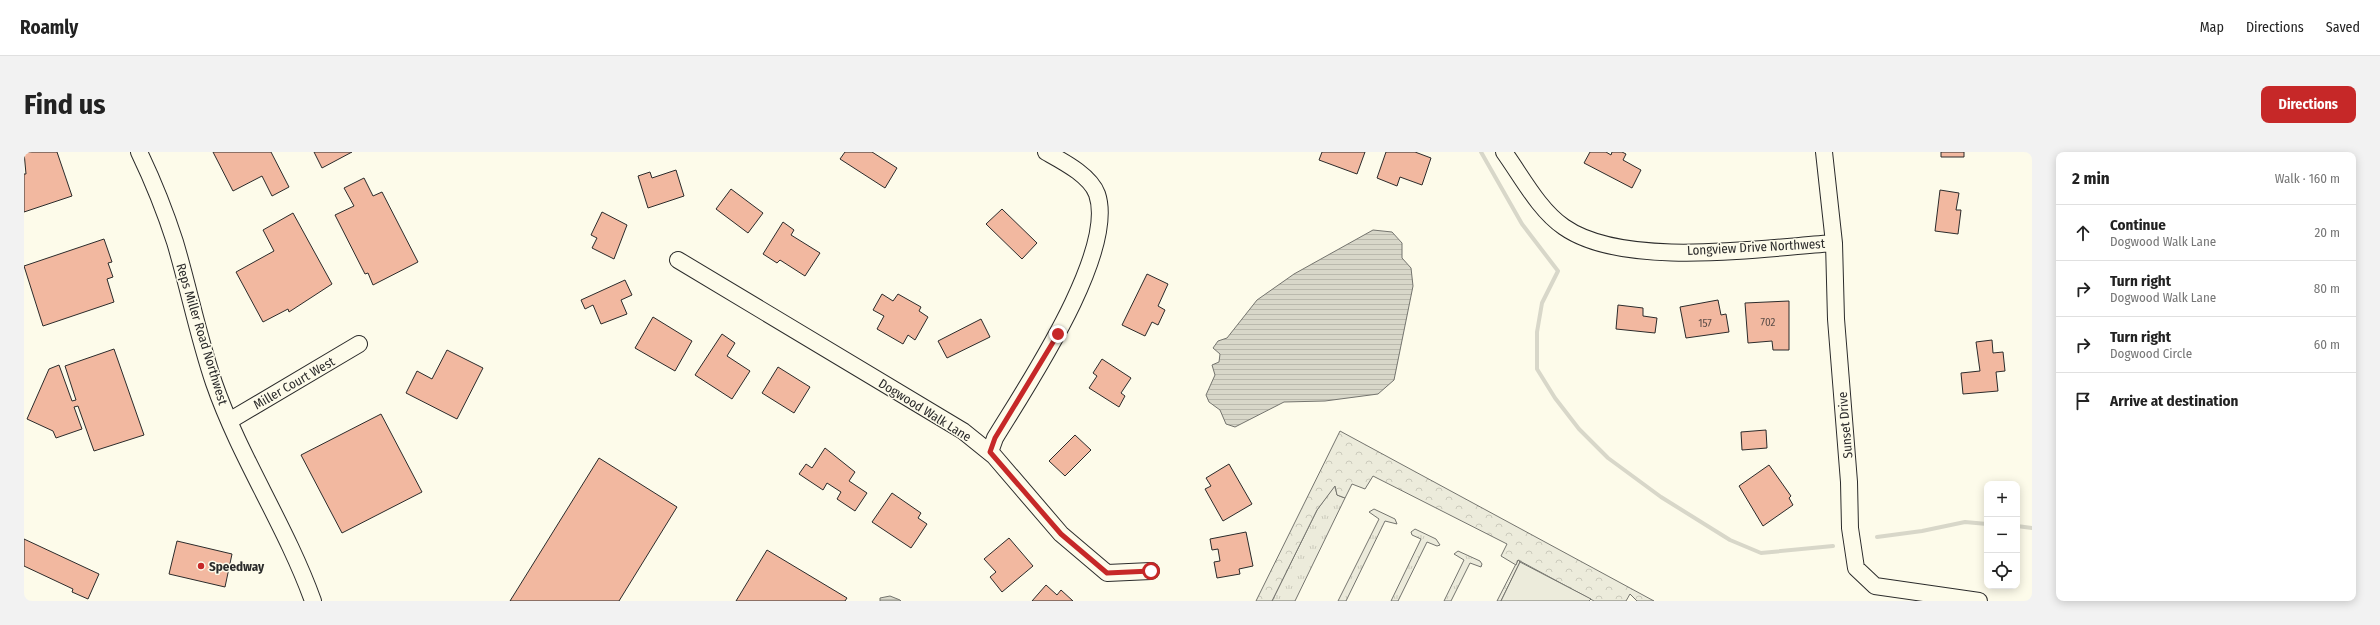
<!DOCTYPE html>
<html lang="en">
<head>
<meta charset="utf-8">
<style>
  body { margin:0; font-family:"Fira Sans Condensed",sans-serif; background:#f2f2f2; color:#222 }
  .controls { position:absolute; right:12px; bottom:12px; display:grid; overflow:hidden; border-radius:8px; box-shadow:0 2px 10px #0003 }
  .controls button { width:36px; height:36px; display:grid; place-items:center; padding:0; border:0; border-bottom:1px solid #e0e0e0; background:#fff; color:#222; font:20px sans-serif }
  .stop { position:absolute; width:12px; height:12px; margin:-9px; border:3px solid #c62828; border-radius:50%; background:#fff }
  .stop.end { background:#c62828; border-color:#fff; box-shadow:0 1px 4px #0008 }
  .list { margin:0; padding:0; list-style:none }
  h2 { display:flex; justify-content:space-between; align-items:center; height:52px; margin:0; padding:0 16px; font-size:17px }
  h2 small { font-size:13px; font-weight:400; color:#767676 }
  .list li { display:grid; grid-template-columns:26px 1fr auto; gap:12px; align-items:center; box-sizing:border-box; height:56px; padding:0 16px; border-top:1px solid #e0e0e0 }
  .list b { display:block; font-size:15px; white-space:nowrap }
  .list p { margin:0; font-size:13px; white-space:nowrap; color:#767676 }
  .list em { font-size:13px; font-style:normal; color:#767676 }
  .icon { flex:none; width:22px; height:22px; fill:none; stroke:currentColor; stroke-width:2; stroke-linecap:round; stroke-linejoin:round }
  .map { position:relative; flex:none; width:2008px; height:449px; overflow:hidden; border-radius:8px }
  header { display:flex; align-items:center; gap:24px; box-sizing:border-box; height:56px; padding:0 20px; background:#fff; border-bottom:1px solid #e0e0e0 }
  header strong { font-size:19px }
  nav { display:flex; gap:22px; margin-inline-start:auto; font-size:14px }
  .intro { display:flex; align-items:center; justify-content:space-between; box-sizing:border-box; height:96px; padding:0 24px }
  h1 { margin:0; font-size:28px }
  .button { padding:10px 18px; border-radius:8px; background:#c62828; color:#fff; font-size:14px; font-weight:700 }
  main { display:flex; gap:24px; padding:0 24px }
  aside { flex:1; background:#fff; border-radius:8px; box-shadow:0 2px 10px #0003 }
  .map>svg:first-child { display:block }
</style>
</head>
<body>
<header>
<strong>Roamly</strong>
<nav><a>Map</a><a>Directions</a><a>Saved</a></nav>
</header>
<div class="intro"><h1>Find us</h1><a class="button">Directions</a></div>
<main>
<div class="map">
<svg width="2008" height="449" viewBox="0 0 2008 449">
  <defs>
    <pattern id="grass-tufts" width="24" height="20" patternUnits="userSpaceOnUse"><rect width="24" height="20" fill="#ecebdb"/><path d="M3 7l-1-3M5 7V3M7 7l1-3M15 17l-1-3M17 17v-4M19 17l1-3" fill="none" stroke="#cbcabc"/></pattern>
    <pattern id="forest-crowns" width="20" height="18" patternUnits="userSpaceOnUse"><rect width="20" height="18" fill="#ecebdb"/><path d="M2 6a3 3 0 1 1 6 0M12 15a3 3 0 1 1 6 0" fill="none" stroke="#cbcabc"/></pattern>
    <pattern id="water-rules" width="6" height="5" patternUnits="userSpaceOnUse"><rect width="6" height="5" fill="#d8d7c9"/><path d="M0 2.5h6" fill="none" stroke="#bab9ad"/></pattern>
  </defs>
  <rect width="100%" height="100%" fill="#fdfbea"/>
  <!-- grass -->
  <path fill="url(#grass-tufts)" stroke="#74746e" d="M1311,333l2,10 8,3 -50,103h-23l45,-91z
    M1350,357l21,10 2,5 -12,-3 -39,80h-8l41,-82 -10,-7z
    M1391,377l21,10 4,6 -3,1 -10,-4 -29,59h-7l30,-62 -9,-4 -1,-3z
    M1434,399l22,10 2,3 -1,3 -11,-4 -19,38h-7l20,-41 -10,-6z
    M1494,408l2,2 -19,39h-4z"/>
  <!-- forest -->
  <path fill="url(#forest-crowns)" stroke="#74746e" d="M1316,279l314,170h-17l-7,-7 -4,7h-32l-76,-41 -2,5 -15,-9 6,-12 -134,-68 -8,13 -13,-5 -7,14 -8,-3 -2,-9 -18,24 -45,91h-16z"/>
  <!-- park -->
  <path fill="#ecebdb" stroke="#74746e" d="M1496,410l71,37 -2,2h-88z"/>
  <!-- water -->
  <path fill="url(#water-rules)" stroke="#74746e" d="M1349,78l19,2 10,11v15l9,10 2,18 -19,94 -16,14 -53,7 -41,1 -49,25 -9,-3 -6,-14 -11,-8 -3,-7 9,-20 -3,-10 7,-3 1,-8 -7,-6 5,-7 9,-3 30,-38 37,-26z
    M866,444l10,4 1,1h-21v-3z"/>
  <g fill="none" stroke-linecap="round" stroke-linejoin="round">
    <!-- stream -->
    <path stroke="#d8d7c9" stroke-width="4" d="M1457,0l41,72 36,47 -16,32 -5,29v37l18,29 24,31 29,29 53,39 69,43 31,13 72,-7
      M1993,374l15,2
      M1853,385l45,-6 43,-9 22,2"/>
  </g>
  <!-- building -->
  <path fill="#f2b8a0" stroke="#2b2b2b" d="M0,0h33l15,44 -48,16v-38h2z
    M189,0h58l18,35 -17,9 -10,-20 -29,15z
    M290,0h38l-30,16z
    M821,0h27l25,16 -12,20 -45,-29z
    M1298,0h43l-8,22 -38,-14z
    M1362,0h29l16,6 -9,27 -22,-8 -3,9 -20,-8z
    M1566,0h16l5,3 1,-3h10l4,2 -3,6 18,10 -9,18 -48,-25z
    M1917,0h23v5h-23z
    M652,18l8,26 -36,12 -10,-32 12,-4 2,6z
    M340,26l9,18 9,-4 36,70 -45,23 -5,-12 -3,1 -30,-59 19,-9 -10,-18z
    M707,37l32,24 -15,20 -32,-24z
    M1916,38l19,3 -3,17h5l-3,24 -23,-3z
    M978,57l35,34 -15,16 -36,-35z
    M578,60l25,13 -13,34 -22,-11 5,-10 -6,-3z
    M269,61l39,71 -43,28 -1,-3 -25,13 -27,-50 38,-21 -11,-21z
    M759,70l11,8 -3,5 29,18 -15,23 -25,-16 -3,3 -14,-9z
    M80,87l8,23 -4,1 5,14 -6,2 7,23 -71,24 -19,-60z
    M1123,122l21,10 -10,22 7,4 -7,15 -6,-3 -7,14 -23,-11z
    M601,128l7,15 -11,5 6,14 -26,10 -8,-19 -8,4 -4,-9z
    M858,142l11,7 5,-7 23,13 -2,4 9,6 -13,23 -7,-5 -5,9 -26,-15 7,-13 -11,-6z
    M1694,148l3,15 5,-1 3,18 -43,6 -6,-31z
    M1765,149v49h-16l-1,-9 -24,2 -3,-40z
    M1594,153l25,3v8l14,2 -2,15 -39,-4z
    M629,165l39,24 -17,30 -40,-23z
    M957,167l9,18 -43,21 -9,-17z
    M698,182l13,9 -8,13 23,15 -18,28 -37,-24z
    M1968,188l1,13 10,-1 2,19 -9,1 2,19 -35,3 -2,-21 19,-2 -4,-29z
    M90,197l30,86 -50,16 -16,-45 -4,1 8,22 -26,9 -3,-7 -26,-12 22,-50 10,-4 13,36 4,-1 -11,-34z
    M423,198l36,18 -26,51 -51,-26 11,-22 15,8z
    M1078,207l29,19 -10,15 4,3 -6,11 -30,-19 8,-12 -4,-3z
    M754,215l32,20 -16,26 -32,-20z
    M357,262l41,78 -80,41 -41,-78z
    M1742,278l1,18 -25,2 -1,-18z
    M1051,283l16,15 -26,26 -16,-15z
    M801,296l30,24 -6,9 18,12 -12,18 -18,-12 4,-7 -14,-9 -4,7 -24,-16 7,-10 6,4z
    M575,306l78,49 -58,94h-109z
    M1205,312l23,40 -29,17 -18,-32 6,-3 -5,-8z
    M1745,313l22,31 -2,2 4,7 -30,21 -24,-40z
    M868,341l29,20 -3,5 9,6 -16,24 -39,-26z
    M1222,380l7,34 -14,3 1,5 -23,4 -3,-16 6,-1 -2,-12 -6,1 -2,-11z
    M985,386l24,28 -31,26 -12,-15 6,-5 -12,-13z
    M0,387l75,35 -11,25 -16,-7 1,-3 -49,-23z
    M153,389l55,13 -7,33 -56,-13z
    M743,398l80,48 -2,3h-109z
    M1022,433l11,10 4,-5 12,11h-41z"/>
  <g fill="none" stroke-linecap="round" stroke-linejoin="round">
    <!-- minor casing -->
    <g stroke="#2b2b2b" stroke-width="18">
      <path id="minor" d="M115,0c14,29 26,59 36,90 14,47 23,94 39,141 26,75 72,143 99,218
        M1480,0c18,25 35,58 60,75 60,42 198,21 270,16
        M1800,0l10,91 2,76 13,163 1,46 6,40 19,18 104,15
        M654,108l285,171 31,25 67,78 46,39 44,-2
        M205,269l130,-77
        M966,300l5,-14c31,-51 122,-186 102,-244 -7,-19 -35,-33 -51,-42"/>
    </g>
    <!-- minor -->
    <use href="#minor" stroke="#fdfbea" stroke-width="16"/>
  </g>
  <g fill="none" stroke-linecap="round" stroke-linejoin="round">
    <!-- route -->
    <path stroke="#c62828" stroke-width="5" d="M1034,182l-63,104 -5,14 71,82 46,39 44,-2"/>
  </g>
  <!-- markers -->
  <circle fill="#c62828" stroke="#fdfbea" stroke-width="1.5" cx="177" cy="414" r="4"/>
  <g text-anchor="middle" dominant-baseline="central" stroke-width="3" stroke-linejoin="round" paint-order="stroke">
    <!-- number labels -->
    <g font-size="11" fill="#5d4e48">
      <text x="1744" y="170">702</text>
      <text x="1681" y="171">157</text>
    </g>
    <!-- street labels -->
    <g font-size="13" fill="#2b2b2b" stroke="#fdfbea">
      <text transform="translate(1732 95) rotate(-3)">Longview Drive Northwest</text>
      <text transform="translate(178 182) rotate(73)">Reps Miller Road Northwest</text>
      <text transform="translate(270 231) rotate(-30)">Miller Court West</text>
      <text transform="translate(901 258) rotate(32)">Dogwood Walk Lane</text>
      <text transform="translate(1821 273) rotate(-95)">Sunset Drive</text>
    </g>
    <!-- poi labels -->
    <g font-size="13" font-weight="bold" fill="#2b2b2b" stroke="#fdfbea" text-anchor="start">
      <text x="185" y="414">Speedway</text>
    </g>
  </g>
</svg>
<div class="controls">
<button>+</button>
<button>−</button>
<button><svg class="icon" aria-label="locate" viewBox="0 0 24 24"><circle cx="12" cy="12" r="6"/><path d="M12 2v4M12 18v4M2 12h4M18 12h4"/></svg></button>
</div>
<div class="stop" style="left:1127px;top:419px"></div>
<div class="stop end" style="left:1034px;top:182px"></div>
</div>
<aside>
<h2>2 min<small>Walk · 160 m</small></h2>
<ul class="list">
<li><svg class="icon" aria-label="ahead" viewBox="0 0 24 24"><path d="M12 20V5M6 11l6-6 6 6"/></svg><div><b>Continue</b><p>Dogwood Walk Lane</p></div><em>20 m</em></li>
<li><svg class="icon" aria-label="right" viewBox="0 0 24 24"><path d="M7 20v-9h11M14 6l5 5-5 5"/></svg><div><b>Turn right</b><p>Dogwood Walk Lane</p></div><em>80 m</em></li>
<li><svg class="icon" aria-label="right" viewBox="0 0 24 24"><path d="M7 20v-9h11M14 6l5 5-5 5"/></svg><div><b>Turn right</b><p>Dogwood Circle</p></div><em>60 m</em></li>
<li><svg class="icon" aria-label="arrive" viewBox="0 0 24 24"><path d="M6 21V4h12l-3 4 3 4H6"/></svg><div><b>Arrive at destination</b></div></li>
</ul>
</aside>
</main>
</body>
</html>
